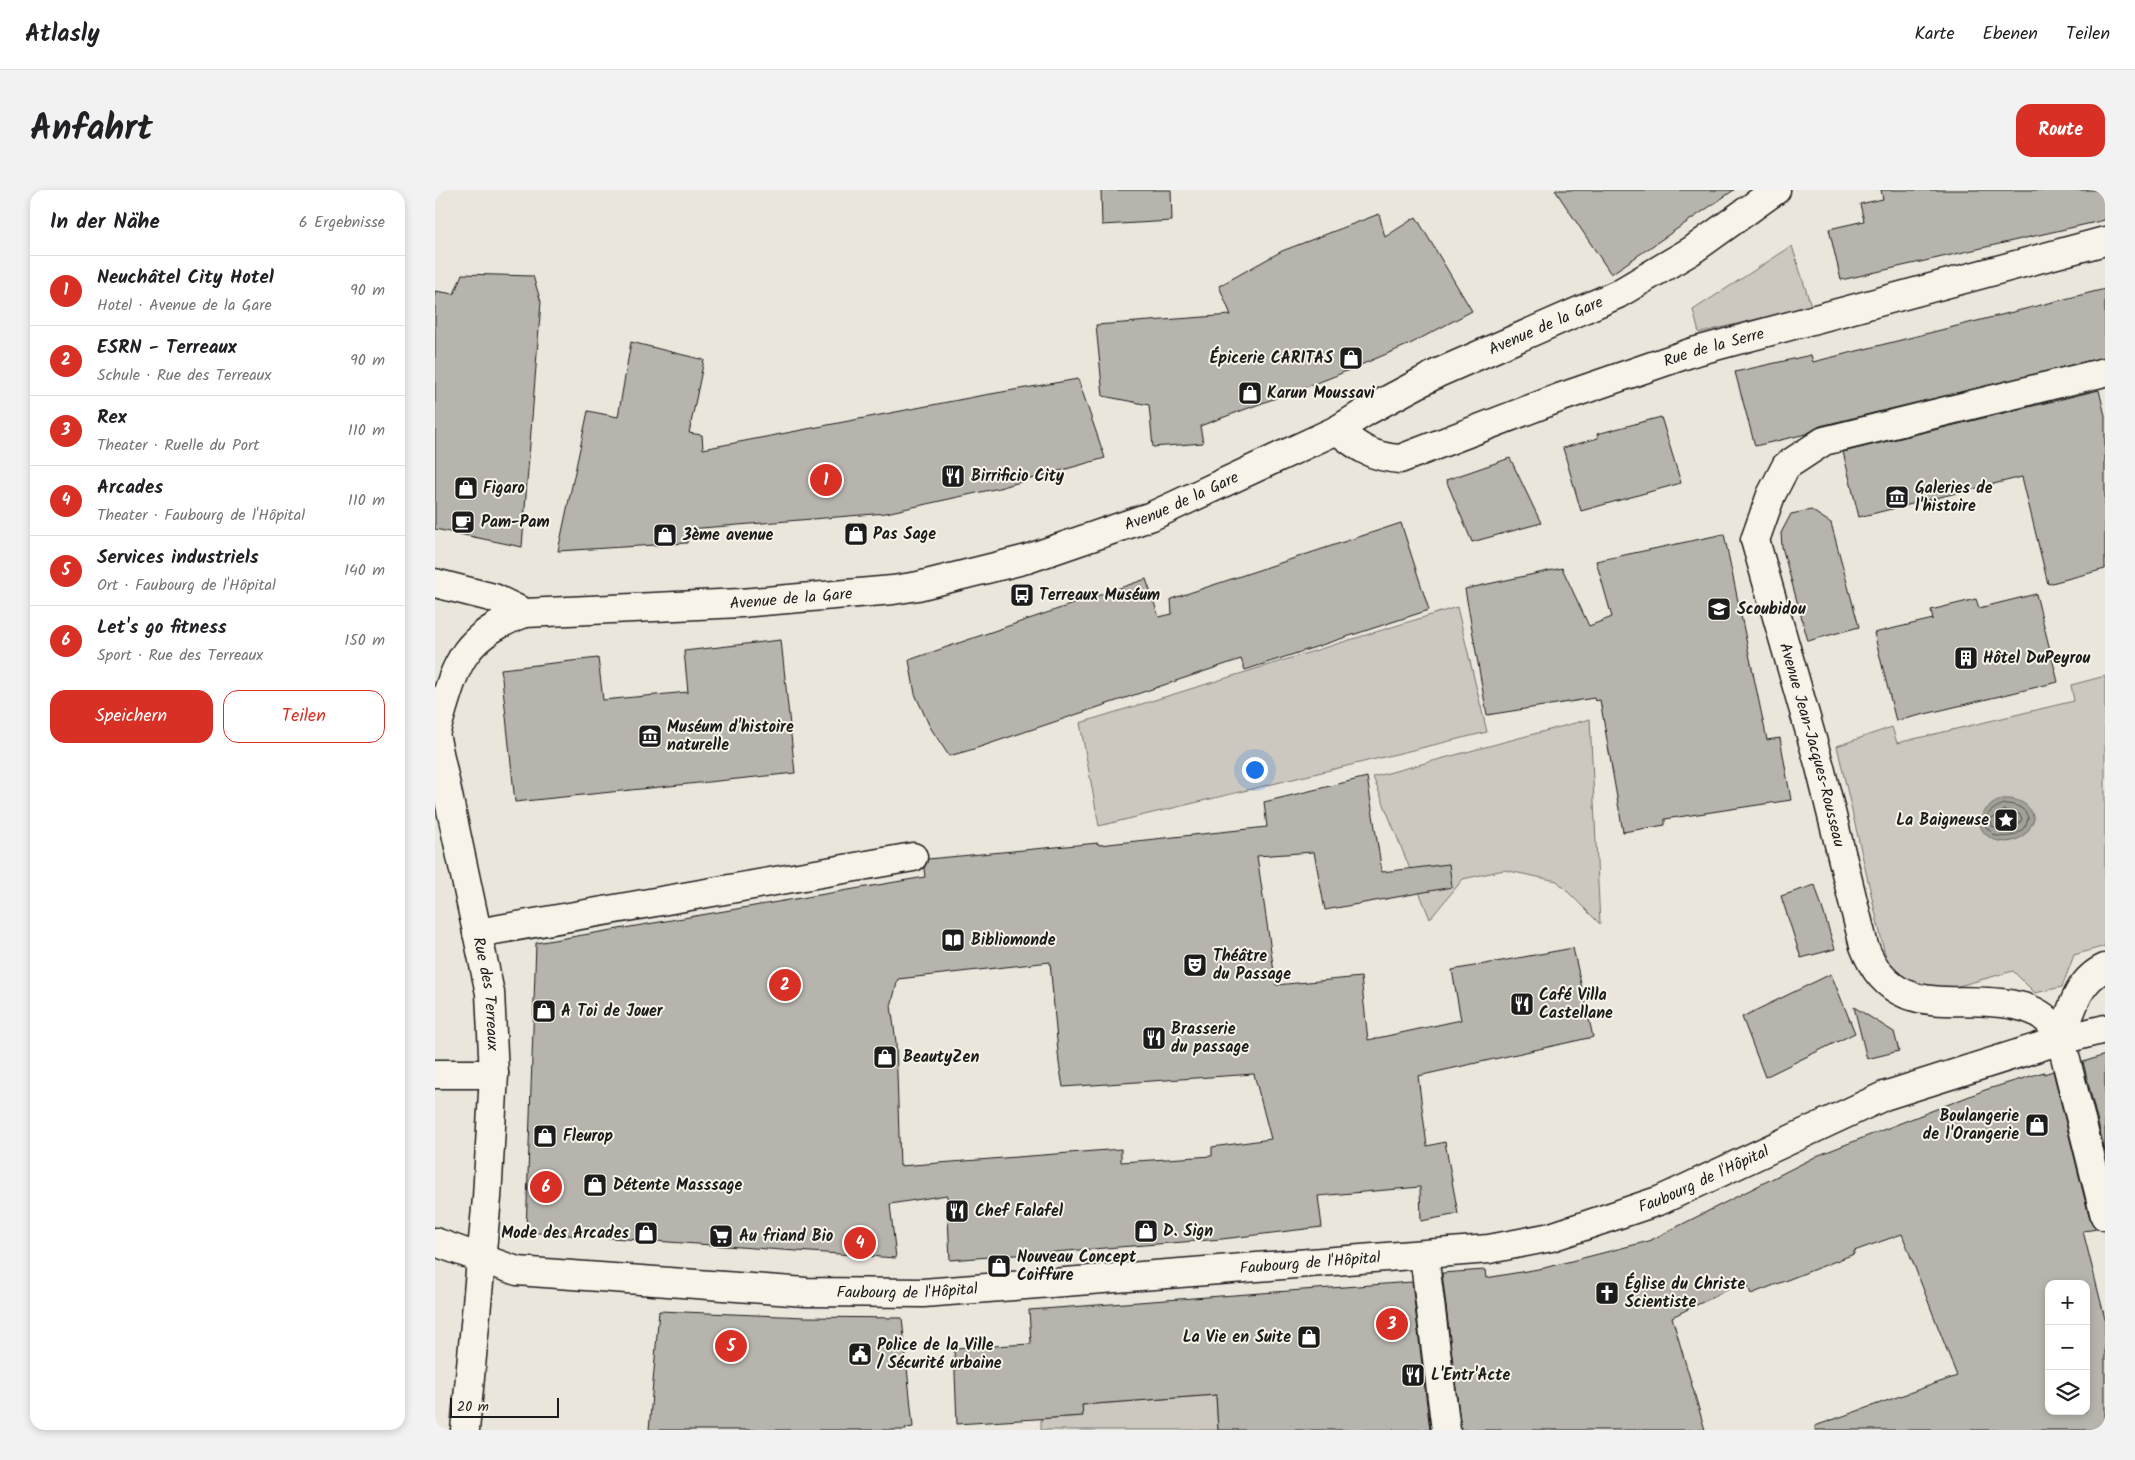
<!DOCTYPE html>
<html lang="de">
<head>
<meta charset="utf-8">
<style>
  body { margin:0; font-family:Kalam,sans-serif; background:#f2f2f2; color:#202124 }
  .controls { position:absolute; right:15px; bottom:15px; display:grid; overflow:hidden; border-radius:10px; box-shadow:0 2px 8px #0003 }
  .controls button { width:45px; height:45px; display:grid; place-items:center; padding:0; border:0; border-bottom:1px solid #e0e0e0; background:#fff; color:#202124; font:25px sans-serif }
  .scale { position:absolute; left:15px; bottom:12px; width:109px; box-sizing:border-box; padding-left:5px; border:2px solid #1c1c1c; border-top:0; font-size:14px; line-height:18px; white-space:nowrap; color:#1c1c1c; -webkit-text-stroke:4px #f7f3e8; paint-order:stroke }
  .you { position:absolute; left:819px; top:579px; width:18px; height:18px; margin:-12px; border:4px solid #fff; border-radius:50%; background:#1a73e8; box-shadow:0 0 0 8px #1a73e833 }
  .badge { display:grid; place-items:center; width:32px; height:32px; border-radius:50%; background:#d93025; color:#fff; font-size:16px; font-weight:700 }
  .pin { position:absolute; translate:-50% -50%; border:2px solid #fff; box-shadow:0 1px 5px #0006 }
  .list { margin:0; padding:0; list-style:none }
  h2 { display:flex; justify-content:space-between; align-items:center; height:65px; margin:0; padding:0 20px; font-size:21px }
  h2 small { font-size:16px; font-weight:400; color:#757577 }
  .list li { display:grid; grid-template-columns:32px 1fr auto; gap:15px; align-items:center; box-sizing:border-box; height:70px; padding:0 20px; border-top:1px solid #e0e0e0 }
  .list b { display:block; font-size:19px; white-space:nowrap }
  .list p { margin:0; font-size:16px; white-space:nowrap; color:#757577 }
  .list em { font-size:16px; font-style:normal; color:#757577 }
  .actions { display:flex; gap:10px; padding:15px 20px }
  .actions a { flex:1; padding:11px 0; border:1px solid #d93025; border-radius:15px; text-align:center; font-size:18px; color:#d93025 }
  .actions .main { background:#d93025; color:#fff }
  .icon { flex:none; width:28px; height:28px; fill:none; stroke:currentColor; stroke-width:2; stroke-linecap:round; stroke-linejoin:round }
  .map { position:relative; flex:none; width:1670px; height:1240px; overflow:hidden; border-radius:15px }
  header { display:flex; align-items:center; gap:30px; box-sizing:border-box; height:70px; padding:0 25px; background:#fff; border-bottom:1px solid #e0e0e0 }
  header strong { font-size:24px }
  nav { display:flex; gap:28px; margin-inline-start:auto; font-size:18px }
  .intro { display:flex; align-items:center; justify-content:space-between; box-sizing:border-box; height:120px; padding:0 30px }
  h1 { margin:0; font-size:35px }
  .button { padding:12px 22px; border-radius:15px; background:#d93025; color:#fff; font-size:18px; font-weight:700 }
  main { display:flex; gap:30px; padding:0 30px }
  aside { flex:1; background:#fff; border-radius:15px; box-shadow:0 2px 8px #0003 }
  .map>svg:first-child { display:block }
</style>
</head>
<body>
<header>
<strong>Atlasly</strong>
<nav><a>Karte</a><a>Ebenen</a><a>Teilen</a></nav>
</header>
<div class="intro"><h1>Anfahrt</h1><a class="button">Route</a></div>
<main>
<aside>
<h2>In der Nähe<small>6 Ergebnisse</small></h2>
<ul class="list">
<li><span class="badge">1</span><div><b>Neuchâtel City Hotel</b><p>Hotel · Avenue de la Gare</p></div><em>90 m</em></li>
<li><span class="badge">2</span><div><b>ESRN - Terreaux</b><p>Schule · Rue des Terreaux</p></div><em>90 m</em></li>
<li><span class="badge">3</span><div><b>Rex</b><p>Theater · Ruelle du Port</p></div><em>110 m</em></li>
<li><span class="badge">4</span><div><b>Arcades</b><p>Theater · Faubourg de l'Hôpital</p></div><em>110 m</em></li>
<li><span class="badge">5</span><div><b>Services industriels</b><p>Ort · Faubourg de l'Hôpital</p></div><em>140 m</em></li>
<li><span class="badge">6</span><div><b>Let's go fitness</b><p>Sport · Rue des Terreaux</p></div><em>150 m</em></li>
</ul>
<div class="actions"><a class="main">Speichern</a><a>Teilen</a></div>
</aside>
<div class="map">
<svg width="1670" height="1240" viewBox="0 0 1670 1240">
  <rect width="100%" height="100%" fill="#eae6dc"/>
  <filter id="ink" filterUnits="userSpaceOnUse"><feTurbulence type="fractalNoise" baseFrequency=".02" numOctaves="2"/><feDisplacementMap in="SourceGraphic" scale="10" xChannelSelector="R" yChannelSelector="G"/><feConvolveMatrix kernelMatrix="1 2 1 2 8 2 1 2 1" color-interpolation-filters="sRGB"/></filter>
  <g filter="url(#ink)">
    <!-- green -->
    <path fill="#ccc8c0" stroke="#74726e" d="M1357,56l19,60 -112,27 -6,-23z
      M1022,417l30,125 -388,94 -19,-103z
      M1670,486v270l-31,9 -12,32 -27,6 -22,-22 -80,22 -34,-17 -12,-13 -50,-217 55,-19 5,16 177,-42 -3,-16z
      M1155,529l10,205 -43,-43 -53,-11 -41,9 -33,40 -57,-142z
      M781,1205l2,35h-177v-11l41,-3v-11z"/>
    <!-- water -->
    <path fill="#a3a19a" stroke="#6d6c68" d="M1567,609c15,-1 28,4 32,20 -17,50 -90,6 -32,-20z"/>
    <g fill="none" stroke-linecap="round" stroke-linejoin="round">
      <!-- shore -->
      <path stroke="#52514e" stroke-width="1" d="M1569,614c11,0 21,3 24,14 -3,16 -19,22 -34,17l-9,-9c-2,-12 9,-18 19,-22z
        M1570,620l14,4 3,4c-4,13 -20,16 -30,8l-1,-6z"/>
    </g>
    <!-- building -->
    <path fill="#b6b4ac" stroke="#1c1c1c" fill-rule="evenodd" d="M666,0h70l1,31 -70,4z
      M1120,0h179l-123,84z
      M1446,0h224v30l-264,60 -12,-51 35,-8 -4,-17 23,-5z
      M944,24l6,23 31,-20 56,94 -62,33 -80,34 -130,48 3,17 -50,4 -4,-42 -46,-9 -7,-71 135,-10 -12,-29 63,-35z
      M27,84l71,2 8,26 -19,245 -87,-18v-238l19,3z
      M1670,99v68l-285,69 -14,8 -51,12 -20,-74 76,-17 2,7z
      M196,152l73,18 -15,73 13,2 1,14 276,-53 99,-17 27,79 -106,30 -113,25 -197,16 -2,14 -129,8 30,-140 30,6z
      M1664,200l6,26v153l-57,15 -26,-107 -163,40 -16,-65z
      M1226,227l20,66 -100,28 -18,-63 35,-10 -1,-4z
      M1075,268l31,65 -69,19 -26,-62z
      M1376,320l20,13 28,104 -51,14 -26,-94 -1,-14 10,-19z
      M966,333l28,87 -184,60 -4,-11 -267,90 -25,7 -19,-29 -15,-33 -6,-34 237,-81 13,38 13,-3 -1,-15z
      M1289,344l43,206 13,-2 11,62 -126,19v6l-42,7 -23,-132 -5,1 -1,-3 -107,17 -22,-126 97,-21 27,58 23,-9 -16,-56z
      M1601,404l22,88 -162,39 -22,-88 59,-14 -2,-9 45,-11 3,9z
      M346,450l14,133 -280,29 -14,-133 97,-11 5,42 85,-8 -4,-41z
      M932,587l15,95 67,-8 3,23 -127,23 -11,-58 -57,4 19,129 85,-8 7,63 93,-20 -9,-50 121,-22 20,89 -175,39 9,70 18,-4 13,72 -37,7 -1,-34 -102,9 4,31 -100,12 -272,21 -3,-65 -57,9 6,54 -370,-26 10,-289 389,-66 -1,-9 4,-9 170,-16 1,2 168,-18 -3,-25zM615,772l9,101 4,24 191,-13 17,65 -59,8v9l-91,6v-13l-221,17 -4,-124 -5,-36 7,-27z
      M1380,695l20,64 -34,9 -20,-62z
      M1396,784l24,59 -90,44 -23,-60z
      M1419,817l40,25 5,19 -32,8z
      M1670,865v97l-22,-90z
      M1618,881l37,149 8,9 -15,2 22,88v111h-289l-1,-4 142,-50 -55,-142 -48,17v3l-103,40 -5,-13 -74,36 33,113h-244l-19,-157 43,-3 1,8 58,-10 105,-27 170,-86 166,-65 59,-18v2zM1614,1094h37v127h-37z
      M977,1092l18,148h-212l-2,-35 -134,10 1,11 -126,8 -3,-76 77,-4 -2,-34z
      M224,1121l146,6 97,1 11,109 -7,1v2h-257z"/>
    <g fill="none" stroke-linecap="round" stroke-linejoin="round">
      <!-- minor casing -->
      <g stroke="#1c1c1c" stroke-width="31">
        <g id="minor">
          <path id="s1" d="M1670,182l-281,69 -38,25 -15,29 -16,45 65,227 44,179c29,76 89,47 150,59 13,2 28,8 37,19 4,5 7,11 10,16l44,176"/>
          <path id="s2" d="M902,240c22,18 35,27 63,29l159,-61 134,-46 412,-111"/>
          <path d="M42,743l436,-76"/>
          <path d="M1626,850c10,-27 15,-59 44,-72"/>
          <path d="M0,884h59"/>
          <path id="s3" d="M0,1052l82,29 289,21 117,1 566,-44 62,-12 110,-37 223,-104 177,-56 44,-11"/>
          <path d="M989,1065l22,175"/>
        </g>
      </g>
      <!-- major casing -->
      <g stroke="#1c1c1c" stroke-width="31">
        <g id="major">
          <path d="M0,393l59,15 31,15"/>
          <path id="s4" d="M0,544c20,-63 21,-96 90,-121l216,-10 152,-13 25,-4 109,-27 125,-43 185,-86 30,-19 71,-38 180,-79 73,-43 85,-61"/>
          <path id="s5" d="M0,544l55,259 4,81 -7,124 -22,232"/>
        </g>
      </g>
      <!-- minor -->
      <use href="#minor" stroke="#f7f3e8" stroke-width="28"/>
      <!-- major -->
      <use href="#major" stroke="#f7f3e8" stroke-width="28"/>
    </g>
  </g>
  <!-- icons -->
  <defs>
    <g id="shop-square" transform="scale(1.25)"><rect x="-9" y="-9" width="18" height="18" rx="4" fill="#1c1c1c" stroke="#f7f3e8"/><path d="M-5-2.5h2.3a2.7 3.5 0 0 1 5.4 0H5L5.5 6h-11ZM-1.5-2.5h3a1.5 2.3 0 0 0-3 0Z" fill="#fff"/></g>
    <g id="restaurant-square" transform="scale(1.25)"><rect x="-9" y="-9" width="18" height="18" rx="4" fill="#1c1c1c" stroke="#f7f3e8"/><path d="M-5-6h1v4h1v-4h1v4h1v-4h1v5L-1.5 .5V6h-2V.5L-5-1ZM5-6V6H3V1.5H1.5Q1.5-4 5-6Z" fill="#fff"/></g>
    <g id="museum-square" transform="scale(1.25)"><rect x="-9" y="-9" width="18" height="18" rx="4" fill="#1c1c1c" stroke="#f7f3e8"/><path d="M0-6L6-3V-2H-6V-3ZM-5-1h2V3h-2ZM-1-1h2V3h-2ZM3-1h2V3H3ZM-6 4H6V6H-6Z" fill="#fff"/></g>
    <g id="cafe-square" transform="scale(1.25)"><rect x="-9" y="-9" width="18" height="18" rx="4" fill="#1c1c1c" stroke="#f7f3e8"/><path d="M-5.5-4.5H6V0H3Q3 3.5 0 3.5H-2.5Q-5.5 3.5-5.5 0ZM3-3.2v2h1.7v-2ZM-6 4.5H4V6H-6Z" fill="#fff"/></g>
    <g id="bus-square" transform="scale(1.25)"><rect x="-9" y="-9" width="18" height="18" rx="4" fill="#1c1c1c" stroke="#f7f3e8"/><path d="M-5-6H5V4H4V6H2V4H-2V6H-4V4H-5ZM-3.5-4V0h7V-4ZM-3.5 1.2v1.5H-2V1.2ZM2 1.2v1.5H3.5V1.2Z" fill="#fff"/></g>
    <g id="school-square" transform="scale(1.25)"><rect x="-9" y="-9" width="18" height="18" rx="4" fill="#1c1c1c" stroke="#f7f3e8"/><path d="M0-5L7-2L0 1L-7-2ZM-4 1L0 2.5L4 1V4Q0 6-4 4Z" fill="#fff"/></g>
    <g id="building-square" transform="scale(1.25)"><rect x="-9" y="-9" width="18" height="18" rx="4" fill="#1c1c1c" stroke="#f7f3e8"/><path d="M-4-6H4V6H1V3H-1V6H-4ZM-2.5-4.3h1.7v1.8h-1.7ZM.8-4.3h1.7v1.8H.8ZM-2.5-1h1.7V.8h-1.7ZM.8-1h1.7V.8H.8Z" fill="#fff"/></g>
    <g id="sight-square" transform="scale(1.25)"><rect x="-9" y="-9" width="18" height="18" rx="4" fill="#1c1c1c" stroke="#f7f3e8"/><path d="M0-6L1.8-2.2L6-1.7L2.9 1.2L3.7 5.4L0 3.3L-3.7 5.4L-2.9 1.2L-6-1.7L-1.8-2.2Z" fill="#fff"/></g>
    <g id="library-square" transform="scale(1.25)"><rect x="-9" y="-9" width="18" height="18" rx="4" fill="#1c1c1c" stroke="#f7f3e8"/><path d="M-6-4Q-3-5.5-.7-3.5V5Q-3 3-6 4ZM6-4Q3-5.5 .7-3.5V5Q3 3 6 4Z" fill="#fff"/></g>
    <g id="theatre-square" transform="scale(1.25)"><rect x="-9" y="-9" width="18" height="18" rx="4" fill="#1c1c1c" stroke="#f7f3e8"/><path d="M-5-5.5Q0-4 5-5.5V0Q5 5 0 6Q-5 5-5 0ZM-3.3-2.5H-1v1.5H-3.3ZM1-2.5H3.3v1.5H1ZM-2.8 1Q0 5.5 2.8 1Z" fill="#fff"/></g>
    <g id="supermarket-square" transform="scale(1.25)"><rect x="-9" y="-9" width="18" height="18" rx="4" fill="#1c1c1c" stroke="#f7f3e8"/><path d="M-6-5.5h2.5l.6 2H6L4.5 2H-2.5L-4.4-4H-6ZM-1.5 3.2a1.3 1.3 0 1 0 .1 0ZM3 3.2a1.3 1.3 0 1 0 .1 0Z" fill="#fff"/></g>
    <g id="church-square" transform="scale(1.25)"><rect x="-9" y="-9" width="18" height="18" rx="4" fill="#1c1c1c" stroke="#f7f3e8"/><path d="M-1.2-6h2.4v3.5h3.3v2.4h-3.3V6h-2.4V-.1h-3.3v-2.4h3.3Z" fill="#fff"/></g>
    <g id="civic-square" transform="scale(1.25)"><rect x="-9" y="-9" width="18" height="18" rx="4" fill="#1c1c1c" stroke="#f7f3e8"/><path d="M-.6-6.5H3V-4.5H.6V-3L4-1V1h2V6H-6V1h2V-1L-.6-3ZM-1.2 2.5V6h2.4V2.5Z" fill="#fff"/></g>
  </defs>
  <g fill-rule="evenodd">
    <use href="#shop-square" x="916" y="168"/>
    <use href="#shop-square" x="815" y="203"/>
    <use href="#restaurant-square" x="518" y="286"/>
    <use href="#shop-square" x="31" y="298"/>
    <use href="#museum-square" x="1462" y="307"/>
    <use href="#cafe-square" x="28" y="332"/>
    <use href="#shop-square" x="421" y="344"/>
    <use href="#shop-square" x="230" y="345"/>
    <use href="#bus-square" x="587" y="405"/>
    <use href="#school-square" x="1284" y="419"/>
    <use href="#building-square" x="1531" y="468"/>
    <use href="#museum-square" x="215" y="546"/>
    <use href="#sight-square" x="1571" y="630"/>
    <use href="#library-square" x="518" y="750"/>
    <use href="#theatre-square" x="760" y="775"/>
    <use href="#restaurant-square" x="1087" y="814"/>
    <use href="#shop-square" x="109" y="821"/>
    <use href="#restaurant-square" x="719" y="848"/>
    <use href="#shop-square" x="450" y="867"/>
    <use href="#shop-square" x="1602" y="935"/>
    <use href="#shop-square" x="110" y="946"/>
    <use href="#shop-square" x="160" y="995"/>
    <use href="#restaurant-square" x="522" y="1021"/>
    <use href="#shop-square" x="711" y="1041"/>
    <use href="#shop-square" x="211" y="1043"/>
    <use href="#supermarket-square" x="286" y="1046"/>
    <use href="#shop-square" x="564" y="1076"/>
    <use href="#church-square" x="1172" y="1103"/>
    <use href="#shop-square" x="874" y="1147"/>
    <use href="#civic-square" x="425" y="1164"/>
    <use href="#restaurant-square" x="978" y="1185"/>
  </g>
  <g text-anchor="middle" dominant-baseline="central" stroke-width="4" stroke-linejoin="round" paint-order="stroke">
    <!-- street labels -->
    <g font-size="16" fill="#1c1c1c" stroke="#f7f3e8">
      <text stroke="none"><textPath href="#s4" startOffset="1236">Avenue de la Gare</textPath></text>
      <text stroke="none"><textPath href="#s2" startOffset="404">Rue de la Serre</textPath></text>
      <text stroke="none"><textPath href="#s4" startOffset="831">Avenue de la Gare</textPath></text>
      <text stroke="none"><textPath href="#s4" startOffset="426">Avenue de la Gare</textPath></text>
      <text stroke="none"><textPath href="#s1" startOffset="628">Avenue Jean-Jacques-Rousseau</textPath></text>
      <text stroke="none"><textPath href="#s5" startOffset="265">Rue des Terreaux</textPath></text>
      <text stroke="none"><textPath href="#s3" startOffset="1288">Faubourg de l'Hôpital</textPath></text>
      <text stroke="none"><textPath href="#s3" startOffset="882">Faubourg de l'Hôpital</textPath></text>
      <text stroke="none"><textPath href="#s3" startOffset="478">Faubourg de l'Hôpital</textPath></text>
    </g>
    <!-- poi labels -->
    <g font-size="16" font-weight="bold" fill="#1c1c1c" stroke="#f7f3e8" text-anchor="start">
      <text x="898" y="168" text-anchor="end">Épicerie CARITAS</text>
      <text x="832" y="203">Karun Moussavi</text>
      <text x="536" y="286">Birrificio City</text>
      <text x="48" y="298">Figaro</text>
      <text x="1480" y="298">Galeries de<tspan x="1480" dy="18">l'histoire</tspan></text>
      <text x="46" y="332">Pam-Pam</text>
      <text x="438" y="344">Pas Sage</text>
      <text x="248" y="345">3ème avenue</text>
      <text x="604" y="405">Terreaux Muséum</text>
      <text x="1302" y="419">Scoubidou</text>
      <text x="1548" y="468">Hôtel DuPeyrou</text>
      <text x="232" y="537">Muséum d'histoire<tspan x="232" dy="18">naturelle</tspan></text>
      <text x="1554" y="630" text-anchor="end">La Baigneuse</text>
      <text x="536" y="750">Bibliomonde</text>
      <text x="778" y="766">Théâtre<tspan x="778" dy="18">du Passage</tspan></text>
      <text x="1104" y="805">Café Villa<tspan x="1104" dy="18">Castellane</tspan></text>
      <text x="126" y="821">A Toi de Jouer</text>
      <text x="736" y="839">Brasserie<tspan x="736" dy="18">du passage</tspan></text>
      <text x="468" y="867">BeautyZen</text>
      <text x="1584" y="926" text-anchor="end">Boulangerie<tspan x="1584" dy="18">de l'Orangerie</tspan></text>
      <text x="128" y="946">Fleurop</text>
      <text x="178" y="995">Détente Masssage</text>
      <text x="540" y="1021">Chef Falafel</text>
      <text x="728" y="1041">D. Sign</text>
      <text x="194" y="1043" text-anchor="end">Mode des Arcades</text>
      <text x="304" y="1046">Au friand Bio</text>
      <text x="582" y="1067">Nouveau Concept<tspan x="582" dy="18">Coiffure</tspan></text>
      <text x="1190" y="1094">Église du Christe<tspan x="1190" dy="18">Scientiste</tspan></text>
      <text x="856" y="1147" text-anchor="end">La Vie en Suite</text>
      <text x="442" y="1155">Police de la Ville<tspan x="442" dy="18">/ Sécurité urbaine</tspan></text>
      <text x="996" y="1185">L'Entr'Acte</text>
    </g>
  </g>
</svg>
<div class="controls">
<button>+</button>
<button>−</button>
<button><svg class="icon" aria-label="layers" viewBox="0 0 24 24"><path d="M12 4l9 5-9 5-9-5zM3 14l9 5 9-5"/></svg></button>
</div>
<div class="scale">20 m</div>
<div class="you"></div>
<div class="pin badge" style="left:391px;top:290px">1</div>
<div class="pin badge" style="left:350px;top:795px">2</div>
<div class="pin badge" style="left:957px;top:1134px">3</div>
<div class="pin badge" style="left:425px;top:1053px">4</div>
<div class="pin badge" style="left:296px;top:1156px">5</div>
<div class="pin badge" style="left:111px;top:997px">6</div>
</div>
</main>
</body>
</html>
